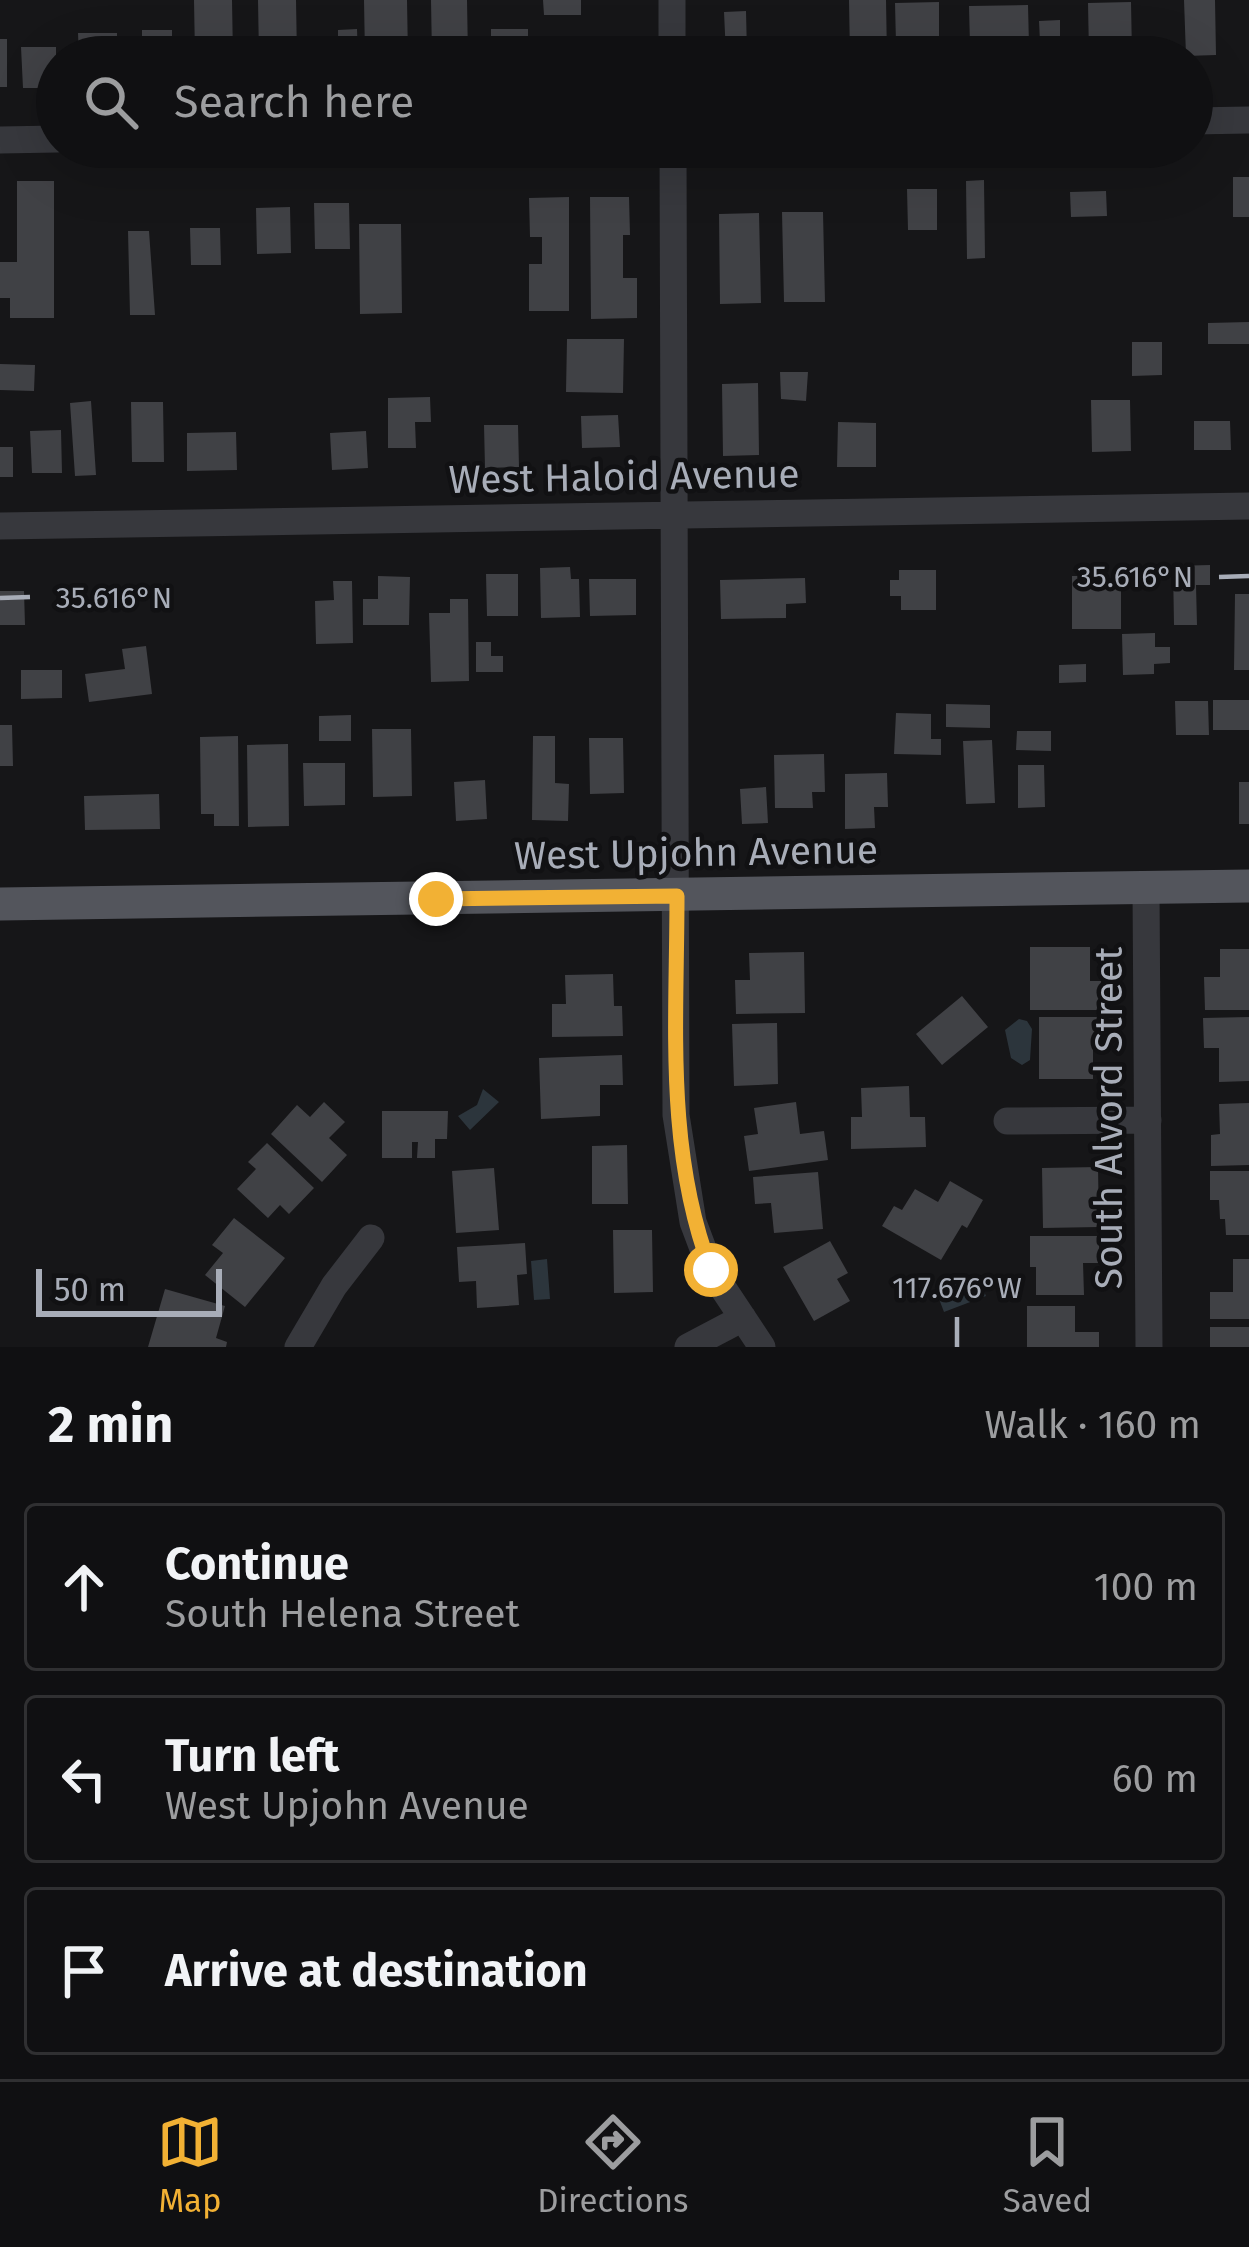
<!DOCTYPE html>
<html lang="en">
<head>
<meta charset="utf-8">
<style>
  body { margin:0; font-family:"Fira Sans",sans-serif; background:#19191b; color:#f1f3f6 }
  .scale { position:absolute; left:36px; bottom:30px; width:186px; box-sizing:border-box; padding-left:12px; border:6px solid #a8adb8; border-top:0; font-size:33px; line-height:42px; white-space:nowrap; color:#a8adb8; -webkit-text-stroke:9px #111113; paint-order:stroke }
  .stop { position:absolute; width:36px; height:36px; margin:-27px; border:9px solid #f2b134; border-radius:50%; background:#fff }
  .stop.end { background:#f2b134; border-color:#fff; box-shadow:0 3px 12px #0008 }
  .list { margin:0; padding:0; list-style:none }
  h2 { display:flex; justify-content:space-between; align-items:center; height:156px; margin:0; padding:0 48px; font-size:51px }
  h2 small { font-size:39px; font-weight:400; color:#9c9d9f }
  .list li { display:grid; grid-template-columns:78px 1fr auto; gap:36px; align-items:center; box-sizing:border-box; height:168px; margin:0 24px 24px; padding:0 24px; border:3px solid #303032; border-radius:12px }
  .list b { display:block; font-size:45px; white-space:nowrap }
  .list p { margin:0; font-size:39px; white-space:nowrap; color:#9c9d9f }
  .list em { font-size:39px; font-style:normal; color:#9c9d9f }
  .icon { flex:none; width:66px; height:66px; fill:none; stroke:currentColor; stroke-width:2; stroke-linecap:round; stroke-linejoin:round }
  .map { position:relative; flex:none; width:1249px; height:1347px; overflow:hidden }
  .search { position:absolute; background:#101012; box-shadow:0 12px 48px #0002; left:36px; right:36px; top:36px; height:132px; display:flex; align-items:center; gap:30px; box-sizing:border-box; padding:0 42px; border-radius:66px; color:#9c9d9f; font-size:45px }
  .sheet { height:732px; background:#101012 }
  nav { display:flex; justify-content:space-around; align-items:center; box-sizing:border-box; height:168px; border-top:3px solid #303032; background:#101012; font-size:33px; color:#9c9d9f }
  nav a { display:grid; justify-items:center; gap:6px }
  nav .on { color:#f2b134 }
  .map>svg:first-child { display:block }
</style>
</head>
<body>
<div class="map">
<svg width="1249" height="1347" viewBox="0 0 1249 1347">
  <rect width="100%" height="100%" fill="#161618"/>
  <!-- water -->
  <path fill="#2c353c" d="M1019,1019l8,2 5,8 -2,31 -8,5 -11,-7 -6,-28z
    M483,1089l16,13 -29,28 -12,-14 19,-11z
    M547,1259l3,40 -16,1 -3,-39z
    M978,1276l8,20 -42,16 -8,-21z"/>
  <!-- building -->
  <path fill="#404145" d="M194,0h38l1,57h-38z
    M258,0h38l1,57h-38z
    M364,0h43l1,57h-43z
    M431,0h36l1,57h-36z
    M543,0h38v15h-37z
    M849,0h37l1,57h-37z
    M1184,0h31l1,55 -30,1z
    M939,2v41l-43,1 -1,-41z
    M1131,2l1,52 -43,1 -1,-52z
    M1028,5l1,40 -59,1 -1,-40z
    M746,11l1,43 -21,1 -2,-43z
    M1060,20v21l-20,1 -1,-21z
    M357,29l1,28h-46v-19l26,-1v-7z
    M491,29h37v28h-37z
    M142,30h30v27h-30z
    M78,33h39v24h-38z
    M0,39h7v48h-7z
    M21,47h35v41h-33z
    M1233,177h16v40h-16z
    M984,180l1,78 -18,1 -1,-78z
    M17,181h37v137h-44v-20h-10v-36h17z
    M907,189h30v41h-29z
    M1106,191l1,25 -36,1 -1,-25z
    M569,197v114h-40v-47h13v-27h-12l-1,-39z
    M590,197h39l1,38h-7v43h14v40l-46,1z
    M314,203h35l1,46h-35z
    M290,207l1,46 -34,1 -1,-46z
    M782,212h41l2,90h-41z
    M759,213l2,90 -41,1 -1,-90z
    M359,224h42l1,89 -42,1z
    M190,228h30l1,37h-30z
    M128,231h21l6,84h-25z
    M1249,322v22h-41v-21z
    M567,339h57l-1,54 -57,-1z
    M1132,342h30v33l-30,1z
    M0,364l35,1 -1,26 -34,-1z
    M780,372h28l-2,29 -25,-2z
    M758,383l1,72 -36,1 -1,-72z
    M430,397l1,25h-16l1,26h-28v-50z
    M1091,400h39l1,51 -39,1z
    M91,401l5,74 -21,1 -5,-73z
    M131,402h32l1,60h-32z
    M618,415l2,32 -38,1 -1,-32z
    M1194,421h36l1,29h-37z
    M838,422l38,1v44h-39z
    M484,425h34l1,42 -34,1z
    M61,430l1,43h-30l-2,-42z
    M366,431l2,37 -36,2 -2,-37z
    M236,432l1,38 -50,1v-38z
    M0,447h13v30h-13z
    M1210,565v20h-14l1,40h-23l-1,-59z
    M570,567l1,12h8l1,38 -39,1 -1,-50z
    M899,570h37v40h-35v-14h-11v-16h9z
    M486,574h32v42h-31z
    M378,576l32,1 -1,48h-46v-26h15z
    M1072,576h21v9l28,1v43h-49z
    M805,578l1,25 -20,1v14l-65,1 -1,-39z
    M589,579h47v36l-46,1z
    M333,581h19l1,62 -37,1 -1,-43 19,-1z
    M0,591h24l1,34h-25z
    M1235,594h14v76h-15z
    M450,599h18l1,82 -38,1 -2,-69h21z
    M1155,633v14h15v16l-16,1v10l-31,1 -1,-41z
    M476,642h15v14h12v16h-27z
    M146,646l6,48 -63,8 -4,-28 40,-5 -3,-20z
    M1086,664v18l-27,1v-18z
    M21,670h41v28l-41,1z
    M1213,700h36v30h-36z
    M1175,701h33l1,34h-33z
    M946,704l44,1v23l-44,-1z
    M896,713l35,1v25h10v16l-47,-1z
    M351,715v26h-32v-25z
    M0,725h12l1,41h-13z
    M372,729h39l1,67 -39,1z
    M1017,731h34v20l-35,-1z
    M238,736l1,90h-25v-12h-13l-1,-77z
    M533,736h22v47l14,1 -1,37 -36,-1z
    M589,738h34l1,55 -34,1z
    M992,740l3,63 -29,1 -3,-63z
    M288,744l1,82 -41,1 -1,-82z
    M824,754l1,38h-13l1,16h-38l-1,-53z
    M303,763h42v42l-41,1z
    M1018,765h26l1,42 -27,1z
    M887,773l1,34h-14l1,21 -30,1v-55z
    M485,780l2,39 -31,2 -2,-39z
    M1239,782h10v42h-10z
    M766,787l2,36 -26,1 -2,-35z
    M159,794l1,35 -75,1 -1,-34z
    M1030,947h60v34h11v29h-71z
    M1220,949h29v61h-44l-1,-33h16z
    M804,952l1,61 -69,1 -1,-34h15l-1,-27z
    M613,974l1,32h8l1,30 -71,1v-33h14l-1,-29z
    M962,996l26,31 -46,38 -26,-31z
    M1039,1017h61v30h-7v32h-54z
    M1249,1017v64l-30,1v-34h-15l-1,-30z
    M777,1023l1,61 -44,2 -2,-62z
    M622,1055l1,30h-23v31l-59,3 -2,-61z
    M909,1086l1,31h15l1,30 -75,2v-32h11l-1,-29z
    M324,1102l21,20 -16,16 18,17 -25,27 -51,-48 26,-29 13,12z
    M796,1102l4,32 24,-3 4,29 -79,11 -5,-35 14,-2 -4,-26z
    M1249,1103v62l-38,1v-31l9,-1 -1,-30z
    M382,1111h66l-1,28h-12v19h-18l1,-16h-6v16h-30z
    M267,1143l47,45 -25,26 -9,-9 -12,13 -31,-29 19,-20 -8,-7z
    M627,1145l1,59h-36v-58z
    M1098,1167l1,60 -56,1 -1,-60z
    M494,1168l5,62 -43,3 -4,-62z
    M1210,1171h39v64h-23l-1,-16h-5l-1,-19h-9z
    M818,1172l5,57 -49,4 -3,-30 -16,1 -2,-27z
    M950,1181l33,19 -16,28 -5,-3 -21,35 -59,-34 12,-20 8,4 13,-21 23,13z
    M234,1218l51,40 -40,49 -40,-32 18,-22 -11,-8z
    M613,1230h39l1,62 -39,1z
    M1030,1236h69v27h-16l1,32h-48v-28h-6z
    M830,1241l18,32 -11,6 13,22 -36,20 -31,-54z
    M525,1243l2,31 -10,1 2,30 -42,3 -1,-27 -17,1 -2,-35z
    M1233,1259h16v60h-39v-27h23z
    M165,1289l60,17 -9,32 11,4 -1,5h-78z
    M1027,1306h48v26h24v15h-72z
    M1210,1327h39v20h-39z"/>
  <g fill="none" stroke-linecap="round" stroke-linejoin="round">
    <!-- minor -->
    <path stroke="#37383d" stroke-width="27" d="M672,0v57
      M1192,121l57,-1
      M0,140l57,-1
      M673,147l3,968 17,107 18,48 51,77
      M0,526l1249,-20
      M1146,889l3,458
      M1007,1121l141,-1
      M298,1347l36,-61 37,-48
      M688,1347l55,-29"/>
    <!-- major -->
    <path stroke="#53555c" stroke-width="33" d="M0,904l1249,-18"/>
  </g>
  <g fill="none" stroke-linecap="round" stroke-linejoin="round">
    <!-- route -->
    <path stroke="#f2b134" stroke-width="15" d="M436,899l241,-3c0,126 -12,254 34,374"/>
  </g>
  <!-- ticks -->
  <path fill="none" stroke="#a8adb8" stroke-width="4.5" d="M1219,577l30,-1M0,598l30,-1M957,1317v30"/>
  <g text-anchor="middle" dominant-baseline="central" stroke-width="9" stroke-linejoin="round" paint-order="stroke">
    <!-- street labels -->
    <g font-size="39" fill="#a8adb8" stroke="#111113">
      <text transform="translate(624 477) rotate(-1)">West Haloid Avenue</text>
      <text transform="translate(696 853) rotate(-1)">West Upjohn Avenue</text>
      <text transform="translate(1109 1118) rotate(-90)">South Alvord Street</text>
    </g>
  </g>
  <g font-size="30" text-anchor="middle" fill="#a8adb8" stroke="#111113" stroke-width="9" stroke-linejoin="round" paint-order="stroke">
    <text x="1135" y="587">35.616°N</text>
    <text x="114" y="608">35.616°N</text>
    <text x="957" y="1298">117.676°W</text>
  </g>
</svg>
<div class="scale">50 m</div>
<div class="stop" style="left:711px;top:1270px"></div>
<div class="stop end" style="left:436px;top:899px"></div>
<div class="search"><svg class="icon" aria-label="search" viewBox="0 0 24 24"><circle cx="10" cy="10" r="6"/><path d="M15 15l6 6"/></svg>Search here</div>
</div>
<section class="sheet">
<h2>2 min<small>Walk · 160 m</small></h2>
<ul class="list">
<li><svg class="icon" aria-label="ahead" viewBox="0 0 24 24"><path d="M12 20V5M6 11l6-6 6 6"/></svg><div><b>Continue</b><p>South Helena Street</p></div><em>100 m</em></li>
<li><svg class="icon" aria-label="left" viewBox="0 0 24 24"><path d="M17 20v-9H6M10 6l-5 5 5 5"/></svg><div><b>Turn left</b><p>West Upjohn Avenue</p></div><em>60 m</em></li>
<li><svg class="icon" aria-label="arrive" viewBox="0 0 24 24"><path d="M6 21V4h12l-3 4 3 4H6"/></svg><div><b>Arrive at destination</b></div></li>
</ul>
</section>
<nav>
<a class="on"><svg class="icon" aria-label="map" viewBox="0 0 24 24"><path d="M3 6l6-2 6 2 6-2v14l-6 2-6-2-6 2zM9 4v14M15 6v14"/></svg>Map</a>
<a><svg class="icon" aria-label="directions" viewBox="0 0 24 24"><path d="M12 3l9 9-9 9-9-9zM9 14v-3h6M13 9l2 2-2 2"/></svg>Directions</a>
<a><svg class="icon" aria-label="saved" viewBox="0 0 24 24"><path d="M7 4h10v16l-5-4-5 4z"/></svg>Saved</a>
</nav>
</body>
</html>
